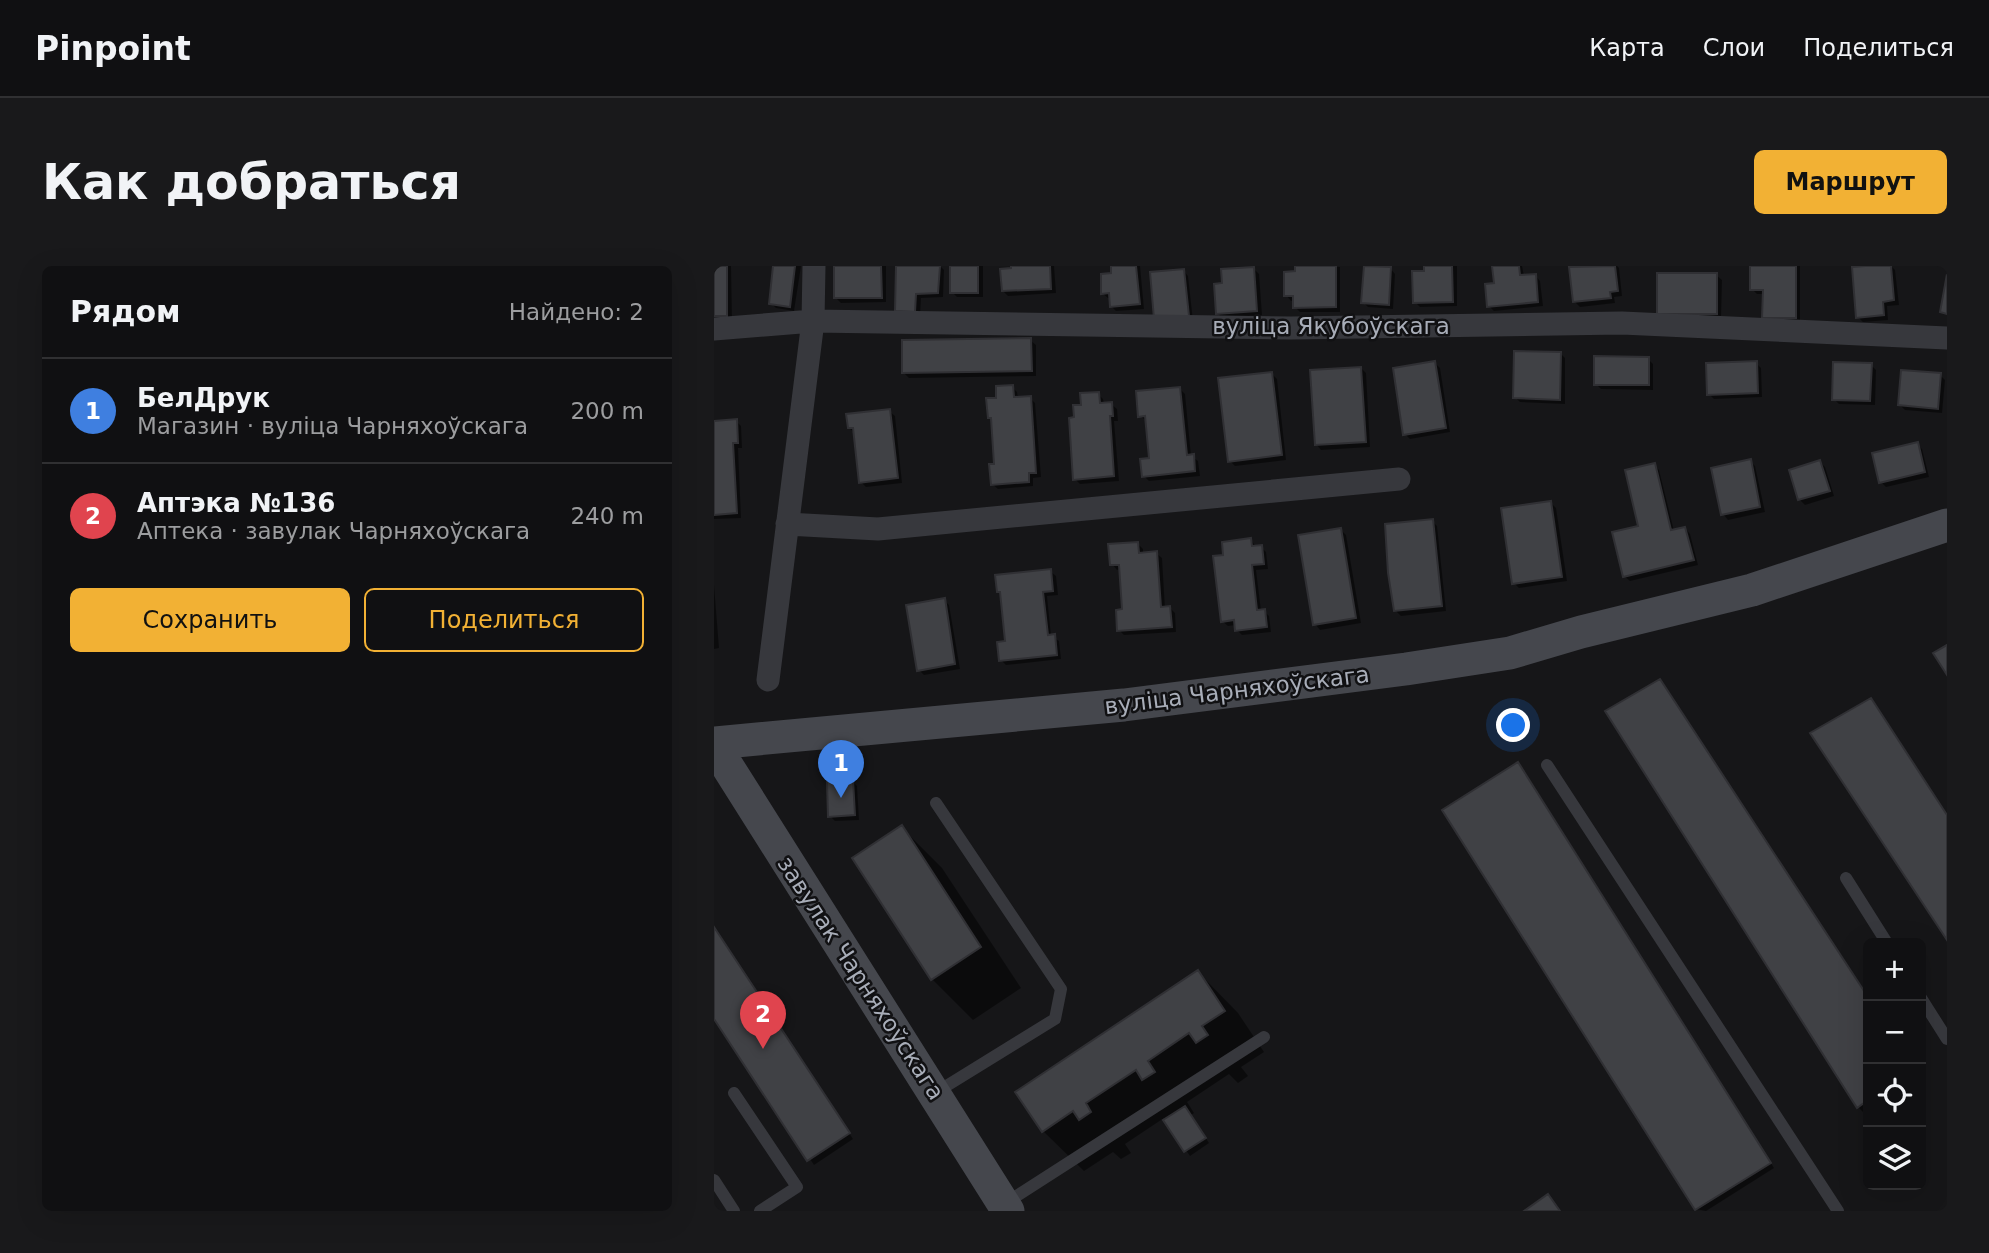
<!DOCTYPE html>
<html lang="ru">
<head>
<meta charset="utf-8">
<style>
  body { margin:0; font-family:"DejaVu Sans",sans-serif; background:#19191b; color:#f1f3f6 }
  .controls { position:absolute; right:21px; bottom:21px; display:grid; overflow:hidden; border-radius:10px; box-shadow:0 7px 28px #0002 }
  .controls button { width:63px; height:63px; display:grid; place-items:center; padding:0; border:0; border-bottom:2px solid #303032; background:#101012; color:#f1f3f6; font:35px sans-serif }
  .you { position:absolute; left:800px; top:460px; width:24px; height:24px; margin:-18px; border:5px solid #fff; border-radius:50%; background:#1a73e8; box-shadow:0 0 0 10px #1a73e833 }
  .badge { display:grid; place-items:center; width:46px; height:46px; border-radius:50%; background:#f2b134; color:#fff; font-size:23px; font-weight:700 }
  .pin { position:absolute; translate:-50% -58px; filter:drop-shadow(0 2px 4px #0008) }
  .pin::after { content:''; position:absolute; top:37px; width:24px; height:21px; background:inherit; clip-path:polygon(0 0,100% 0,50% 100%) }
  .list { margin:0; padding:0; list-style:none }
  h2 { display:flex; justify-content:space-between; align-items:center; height:91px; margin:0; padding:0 28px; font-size:30px }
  h2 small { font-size:23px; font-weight:400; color:#9c9d9f }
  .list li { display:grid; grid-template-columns:46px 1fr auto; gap:21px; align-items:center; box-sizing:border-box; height:105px; padding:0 28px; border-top:2px solid #303032 }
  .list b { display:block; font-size:26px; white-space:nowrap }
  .list p { margin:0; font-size:23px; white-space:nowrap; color:#9c9d9f }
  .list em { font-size:23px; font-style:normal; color:#9c9d9f }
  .actions { display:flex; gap:14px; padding:21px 28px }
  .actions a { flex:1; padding:16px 0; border:2px solid #f2b134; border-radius:10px; text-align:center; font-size:24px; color:#f2b134 }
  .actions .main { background:#f2b134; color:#111 }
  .icon { flex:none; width:38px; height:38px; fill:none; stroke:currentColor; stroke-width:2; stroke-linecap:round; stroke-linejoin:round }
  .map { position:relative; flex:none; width:1233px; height:945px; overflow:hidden; border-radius:10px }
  header { display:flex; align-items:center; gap:42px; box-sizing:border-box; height:98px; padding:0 35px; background:#101012; border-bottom:2px solid #303032 }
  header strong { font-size:33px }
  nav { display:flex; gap:38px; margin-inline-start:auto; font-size:24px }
  .intro { display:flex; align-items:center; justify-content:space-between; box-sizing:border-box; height:168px; padding:0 42px }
  h1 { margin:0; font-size:49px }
  .button { padding:18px 32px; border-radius:10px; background:#f2b134; color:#111; font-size:24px; font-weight:700 }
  main { display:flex; gap:42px; padding:0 42px }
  aside { flex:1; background:#101012; border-radius:10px; box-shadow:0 7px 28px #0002 }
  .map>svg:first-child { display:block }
</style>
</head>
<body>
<header>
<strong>Pinpoint</strong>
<nav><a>Карта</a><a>Слои</a><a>Поделиться</a></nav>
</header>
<div class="intro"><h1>Как добраться</h1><a class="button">Маршрут</a></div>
<main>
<aside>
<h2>Рядом<small>Найдено: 2</small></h2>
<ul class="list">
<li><span class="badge" style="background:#3f7fe0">1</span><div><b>БелДрук</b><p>Магазин · вуліца Чарняхоўскага</p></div><em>200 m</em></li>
<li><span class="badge" style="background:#e0444e">2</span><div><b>Аптэка №136</b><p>Аптека · завулак Чарняхоўскага</p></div><em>240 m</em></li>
</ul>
<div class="actions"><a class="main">Сохранить</a><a>Поделиться</a></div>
</aside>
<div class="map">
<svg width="1233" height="945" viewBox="0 0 1233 945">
  <rect width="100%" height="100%" fill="#161618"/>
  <!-- shadow -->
  <path fill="#0007" d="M0,0h17l1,54 -18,1z
    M61,0h26l-7,45 -18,-3 -5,-5z
    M122,0h50v36l-45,1 -5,-5z
    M184,0h42l4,4 -1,27 -22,1 -1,18h-18z
    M238,0h31v31h-26l-5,-5z
    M298,0h42l2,27 -48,3 -5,-5z
    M398,0h28l4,43 -28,2 -5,-5v-8h-3l-6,-5 11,-19z
    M582,0l44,1v45h-40l-5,-5v-7l-4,1 -5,-6 10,-22z
    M711,0h32v40l-37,1 -5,-5 10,-30z
    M780,0h28l2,10 11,-1 5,6 3,25 -49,5 -5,-5 7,-22z
    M876,0h27l2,2 3,28 -8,1 1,6 -35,4 -6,-6 -3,-33z
    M1037,0h49v56h-31l-5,-5v-23h-7l-5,-5z
    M1168,0h9l4,4 4,35 -12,1 1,14 -25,2 -5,-5z
    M539,2l6,6 3,41 -40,3 -5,-5z
    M676,2l5,6 -2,35 -25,-2 -5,-5z
    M469,4l5,6 5,45 -37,-2z
    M1002,9l6,5 -1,38h-58z
    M316,74l6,5v31l-127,2 -5,-5z
    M846,87l5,5v46l-45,-2 -5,-5z
    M934,93l5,5v26l-52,-1 -5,-5z
    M721,97l5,5 10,64 -40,7 -5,-5z
    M1042,97l5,5 1,29 -48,2 -5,-5z
    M1157,99l5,5 -1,35 -36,-1 -5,-5z
    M647,102l5,5 4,74 -49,3 -5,-6z
    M558,108l5,5 9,81 -51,6 -5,-5z
    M1226,109l5,5 -3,33 -37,-3 -5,-5z
    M298,121l5,5 1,7 12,-1 5,5 6,74 -8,1v8l-35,3 -6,-5 4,-18 -3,-46 -3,-3 8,-18z
    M466,123l5,5 6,62 7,5 2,15 -51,5 -5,-5 7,-17 -4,-38 -7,-5z
    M384,128l5,5 1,5h7l6,5 1,12h-4l5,60 -39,3 -5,-5 1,-60 7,-13z
    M175,145l6,5 7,67 -36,4 -5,-5 -5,-48 -7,-6z
    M22,155l5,5 1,22h-4l3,70 -27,1v-97z
    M1203,178l5,5 7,28 -43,10 -5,-5z
    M1036,195l5,5 10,46 -37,8 -5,-6z
    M1106,196l5,5 9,29 -29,9 -5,-5z
    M940,199l5,5 15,61 11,-3 5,6 8,31 -68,16 -6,-5 17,-49z
    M837,237l5,5 11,73 -48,7 -5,-5z
    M718,255l5,5 9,85 -45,5 -5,-5z
    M627,264l5,5 15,88 -41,7 -5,-6z
    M537,274l5,7h5l5,5 2,17 -12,1 5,41h3l5,5 2,16 -29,3 -5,-5 -1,-5 -8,1 -6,-5 3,-64z
    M424,278l5,5v5l13,-1 6,5 3,51 5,-1 5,5 1,19 -52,3 -5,-5 4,-19 -2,-42 -4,1 -5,-6z
    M336,305l6,5 2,19 -11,1 4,40 8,5 2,18 -55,6 -5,-5 6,-18 -5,-47 -4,-4z
    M0,319l5,63 -5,1z
    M230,334l5,5 11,64 -36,6 -5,-5z
    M950,420l204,311v111l-5,4 -5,-5z
    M809,503l251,399 -68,43 -10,-2z
    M138,515l5,5 2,34 -24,1 -5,-5z
    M187,561l41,41 79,120 -48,32 -41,-41z
    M0,663l139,210 -39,26 -100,-149z
    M484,706l40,41 26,39 -23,15 7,9 -10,7 -9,-9 -42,28 7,11 -3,2 18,28 -19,13 -26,-38 -39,26 6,9 -10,6 -8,-7 -29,19 -41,-40z"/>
  <!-- building -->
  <path fill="#404145" stroke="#303034" stroke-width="2" d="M0,0h13v50h-13z
    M59,0h22l-5,41 -21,-3z
    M120,0h47l1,32h-48z
    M182,0h44l-2,27 -22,1 -1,18 -20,-1z
    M236,0h28v27h-28z
    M297,0h39l1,23 -49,2 -2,-22 11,-1z
    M397,0h25l4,38 -30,3 -1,-14 -8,1v-20l10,-1z
    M581,0h41v41l-43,1v-12h-9v-24l11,-1z
    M650,0l27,1 -2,38 -28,-2z
    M710,0h28l1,36 -40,1 -1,-32h12z
    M778,0h27l1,9 16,-1 2,28 -51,5 -2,-23 9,-1z
    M901,0l3,25 -8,1 1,6 -38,4 -4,-35z
    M1036,0h46v52h-34l1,-28h-13z
    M1151,0h26l3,34 -11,2 1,13 -28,3 -4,-51z
    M540,1l3,44 -41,3 -2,-30 8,-1 -1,-14z
    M470,3l5,47 -35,3 -4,-47z
    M943,7h60v41h-60z
    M1233,8v40l-7,-2z
    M317,72l1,33 -130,2v-33z
    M800,85l47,1 -1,48 -47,-2z
    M880,90l55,1v28h-55z
    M721,95l11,67 -43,7 -10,-67z
    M1043,95l1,32 -51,2 -1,-32z
    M1119,96l39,1 -2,38 -38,-1z
    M647,101l5,75 -51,3 -5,-75z
    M1187,104l40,3 -3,36 -40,-4z
    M558,106l10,83 -54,7 -10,-84z
    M299,119l1,12 17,-1 5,77h-7v9l-38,3 -2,-21h5l-3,-46h-3l-2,-20h10v-12z
    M466,121l7,68 7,-1 1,17 -53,6 -2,-18 9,-1 -4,-42 -7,1 -2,-26z
    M385,126l1,11 12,-1 1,14h-3l4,60 -41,4 -4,-62 5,-1 -1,-12h8l-1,-12z
    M176,143l8,69 -39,5 -6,-55h-5l-2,-14z
    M23,153l1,24h-5l4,70 -23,2v-94z
    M1204,176l7,30 -46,11 -7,-30z
    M1037,193l9,48 -39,8 -10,-47z
    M1106,194l10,31 -32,9 -9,-30z
    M941,197l16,67 14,-3 9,33 -71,17 -11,-45 26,-6 -13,-56z
    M837,235l11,76 -50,7 -11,-76z
    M719,253l9,87 -48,5 -6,-38 -3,-49z
    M627,262l15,90 -43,7 -15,-90z
    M537,272l1,8 10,-1 2,19 -12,1 5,45 8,-1 2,18 -32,4 -1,-11 -13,2 -8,-66 10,-1 -1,-13z
    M424,276l1,11 18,-2 4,56 9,-1 2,21 -55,4 -1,-21 6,-1 -3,-44h-9l-2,-21z
    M337,303l2,22 -10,1 5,43 7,-1 2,21 -58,6 -2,-19 8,-1 -5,-49h-3l-2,-17z
    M231,332l10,66 -38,7 -11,-66z
    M1233,379v30l-14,-22z
    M946,413l208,318v103l-11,8 -252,-397z
    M1157,432l76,117v125l-137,-207z
    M804,496l253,401 -76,47 -253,-400z
    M139,514l2,35 -27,2 -1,-36z
    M188,559l79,122 -50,33 -79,-122z
    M0,661l136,206 -43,28 -93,-142z
    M484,704l27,41 -23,15 6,9 -12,8 -7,-10 -41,28 7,11 -13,8 -6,-10 -50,33 5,9 -12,8 -6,-9 -31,21 -27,-40z
    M471,840l21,32 -22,14 -21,-32z
    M834,928l12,17h-36z"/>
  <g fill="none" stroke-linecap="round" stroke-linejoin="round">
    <!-- lane -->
    <path stroke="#37383d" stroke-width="12" d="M833,499l291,446
      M1132,612l41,65
      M1207,732l26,41
      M20,827l63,94 -37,24
      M221,827l120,-74 6,-30 -125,-186
      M0,914l20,31
      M290,938l260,-167"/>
    <!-- street -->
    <path stroke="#37383d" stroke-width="23" d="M0,63l99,-8 478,7 331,-5 325,15
      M73,258l91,5 521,-50
      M54,414l45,-359 1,-55"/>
    <!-- secondary -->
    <path stroke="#45474d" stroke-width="33" d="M0,477l410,-38 282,-36 104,-16 71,-21 171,-42 195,-65
      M0,479l294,466"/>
  </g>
  <g text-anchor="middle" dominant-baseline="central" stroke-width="5" stroke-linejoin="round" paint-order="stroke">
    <!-- street labels -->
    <g font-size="23" fill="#a8adb8" stroke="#111113">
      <text x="617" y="60">вуліца Якубоўскага</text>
      <text transform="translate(523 424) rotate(-7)">вуліца Чарняхоўскага</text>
      <text transform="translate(147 712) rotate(57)">завулак Чарняхоўскага</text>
    </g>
  </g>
</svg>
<div class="controls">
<button>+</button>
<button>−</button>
<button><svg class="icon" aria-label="locate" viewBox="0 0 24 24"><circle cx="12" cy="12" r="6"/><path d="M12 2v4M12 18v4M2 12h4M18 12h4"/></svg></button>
<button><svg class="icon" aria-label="layers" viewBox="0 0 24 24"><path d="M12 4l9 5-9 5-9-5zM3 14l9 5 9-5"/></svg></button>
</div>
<div class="you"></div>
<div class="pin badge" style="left:127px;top:532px;background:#3f7fe0">1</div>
<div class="pin badge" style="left:49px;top:783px;background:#e0444e">2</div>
</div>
</main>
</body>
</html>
